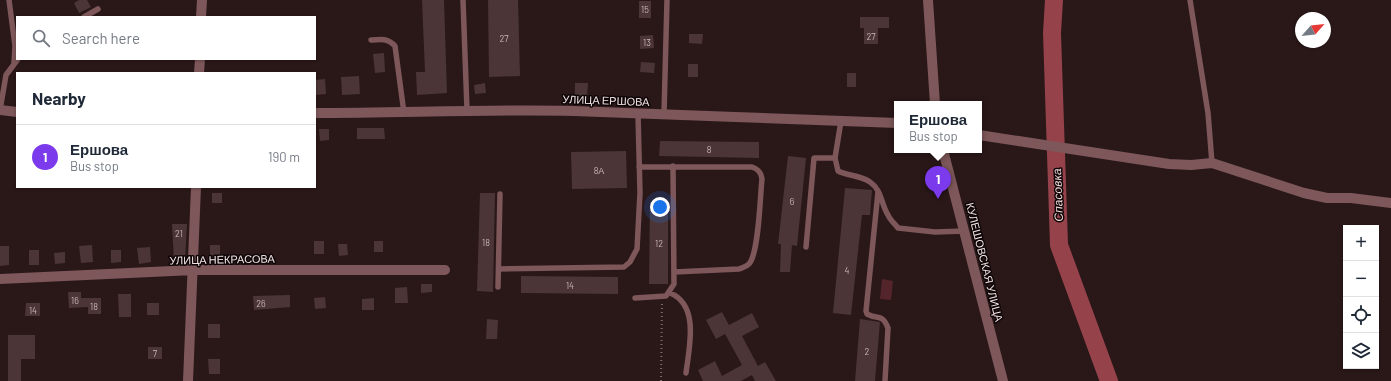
<!DOCTYPE html>
<html lang="en">
<head>
<meta charset="utf-8">
<style>
  body { margin:0; font-family:Barlow,sans-serif; background:#f2f2f3; color:#1f2937 }
  .controls { position:absolute; right:12px; bottom:12px; display:grid; overflow:hidden; border-radius:0px; box-shadow:0 1px 3px #0004 }
  .controls button { width:36px; height:36px; display:grid; place-items:center; padding:0; border:0; border-bottom:1px solid #e0e1e3; background:#fff; color:#1f2937; font:20px sans-serif }
  .compass { position:absolute; left:1295px; top:12px; width:36px; height:36px; border-radius:50%; background:#fff; box-shadow:0 1px 3px #0004; rotate:63deg }
  .you { position:absolute; left:660px; top:207px; width:14px; height:14px; margin:-10px; border:3px solid #fff; border-radius:50%; background:#1a73e8; box-shadow:0 0 0 6px #1a73e833 }
  .badge { display:grid; place-items:center; width:26px; height:26px; border-radius:50%; background:#7c3aed; color:#fff; font-size:13px; font-weight:700 }
  .pin { position:absolute; translate:-50% -33px; filter:drop-shadow(0 1px 2px #0008) }
  .pin::after { content:''; position:absolute; top:21px; width:14px; height:12px; background:inherit; clip-path:polygon(0 0,100% 0,50% 100%) }
  .popup { position:absolute; left:894px; top:101px; width:88px; height:52px; box-sizing:border-box; display:grid; place-content:center; border-radius:0px; background:#fff; filter:drop-shadow(0 1px 3px #0005); font-size:13px; white-space:nowrap; color:#747a83 }
  .popup b { font-size:15px; color:#1f2937 }
  .popup::after { content:''; position:absolute; left:50%; top:100%; margin-left:-8px; border:8px solid transparent; border-top-color:#fff }
  .list { margin:0; padding:0; list-style:none }
  h2 { display:flex; justify-content:space-between; align-items:center; height:52px; margin:0; padding:0 16px; font-size:17px }
  h2 small { font-size:13px; font-weight:400; color:#747a83 }
  .list li { display:grid; grid-template-columns:26px 1fr auto; gap:12px; align-items:center; box-sizing:border-box; height:64px; padding:0 16px; border-top:1px solid #e0e1e3 }
  .list b { display:block; font-size:15px; white-space:nowrap }
  .list p { margin:0; font-size:13px; white-space:nowrap; color:#747a83 }
  .list em { font-size:13px; font-style:normal; color:#747a83 }
  .icon { flex:none; width:22px; height:22px; fill:none; stroke:currentColor; stroke-width:2; stroke-linecap:round; stroke-linejoin:round }
  .map { position:relative; flex:none; width:1391px; height:381px; overflow:hidden }
  .search { position:absolute; background:#fff; box-shadow:0 1px 3px #0004; left:16px; top:16px; width:300px; height:44px; display:flex; align-items:center; gap:10px; box-sizing:border-box; padding:0 14px; border-radius:0px; color:#747a83; font-size:15px }
  .panel { position:absolute; background:#fff; box-shadow:0 1px 3px #0004; left:16px; top:72px; width:300px; height:116px; border-radius:0px }
  .map>svg:first-child { display:block }
</style>
</head>
<body>
<div class="map">
<svg width="1391" height="381" viewBox="0 0 1391 381">
  <rect width="100%" height="100%" fill="#2a1718"/>
  <!-- green -->
  <path fill="#53252a" d="M882,279l11,2 -2,19 -11,-1z"/>
  <g fill="none" stroke-linecap="round" stroke-linejoin="round">
    <!-- river -->
    <path stroke="#96424b" stroke-width="18" d="M1054,0l-2,33 7,212 50,136"/>
  </g>
  <!-- building -->
  <path fill="#4b3536" d="M79,0h8l4,7 -12,6 -5,-10z
    M422,0h22l3,93 -30,2 -1,-23h9z
    M488,0h30l2,76 -31,1z
    M639,1h12v17h-12z
    M860,17h29v11h-11v16h-14v-16h-4z
    M689,34h14l-1,10 -13,-1z
    M653,35l1,13 -14,1v-13z
    M384,53l1,19 -10,1 -2,-19z
    M641,62l14,1 -1,10 -14,-1z
    M688,64h10v13h-10z
    M847,73h9v14h-9z
    M359,76l1,18 -18,1 -1,-18z
    M325,79l1,15 -10,1 -1,-15z
    M485,83l1,10 -11,1 -1,-9z
    M575,83h13l-1,15h-12z
    M357,128h27l1,11h-28z
    M319,129h10v11l-9,1z
    M660,141l99,1v16l-100,-2z
    M626,151l1,37 -55,1 -1,-37z
    M788,156l18,2 -9,88 -5,-1 -2,27h-10l1,-28h-3z
    M845,188l27,2 -2,25h-8l-11,100 -18,-2z
    M212,193h10v10h-10z
    M480,193h15l-2,99 -16,-1z
    M650,202h18v82h-19z
    M172,224h15l-2,37h-11z
    M314,241h10v13h-10z
    M374,241h9v11h-9z
    M338,244h9l1,11 -9,1z
    M92,245l1,17 -12,1 -2,-17z
    M210,245h10v11l-10,-1z
    M0,246h9v19l-9,1z
    M150,247l1,15 -12,2 -2,-16z
    M29,250h10v15h-10z
    M111,250h10v12l-10,1z
    M65,252v11l-10,1 -1,-11z
    M521,276l97,1v17l-97,-1z
    M421,284h11v8l-11,1z
    M407,287l1,16h-13v-15z
    M68,292h13v6h20v16h-13v-7l-19,1z
    M118,294h13v23h-12z
    M290,295v12l-36,3 -1,-14z
    M325,297l1,11 -11,1 -1,-11z
    M374,298v12h-12v-11z
    M26,303h14v13h-15z
    M147,303h12v12h-12z
    M722,312l7,13 23,-12 7,14 -17,9 16,30 7,-4 11,19h-21l-3,-6 -11,6h-38l-5,-11 17,-9 7,15 20,-11 -17,-31 -9,5 -10,-19z
    M487,319l11,1 -1,19h-11z
    M860,319l20,3 -5,59h-20z
    M208,324h12v14h-12z
    M8,335h27v24h-14v22h-13z
    M148,347h14v12h-14z
    M208,359h12v15h-11z"/>
  <g fill="none" stroke-linecap="round" stroke-linejoin="round">
    <!-- path -->
    <path stroke="#7d6b6c" stroke-width="2" stroke-dasharray="1 3" stroke-linecap="butt" d="M661,381l1,-79"/>
    <!-- service -->
    <path stroke="#7d5759" stroke-width="5.5" d="M9,0l6,46 -1,17
      M463,0l4,110
      M1190,0l18,113 4,50
      M84,17l14,-8
      M371,40c10,-1 17,-2 24,6l9,67
      M0,110l6,-35 12,-16
      M664,114l3,-114
      M841,121l-6,37 3,13c10,5 22,4 32,11 12,8 11,22 18,33 2,5 7,9 10,13l37,4 30,-1
      M639,167h113c6,2 9,5 10,12 -2,19 -3,66 -11,82 -2,5 -7,6 -12,8l-65,3
      M878,192l-12,119 1,3c11,6 15,-1 21,14l-3,53
      M806,247l8,-89h21
      M499,269l125,-2 6,-5 7,-13 3,-56 -2,-79
      M498,287l2,-93
      M670,293c30,12 19,55 16,80
      M635,298l31,-2 8,-12 -1,-118"/>
    <!-- minor -->
    <path stroke="#7d5759" stroke-width="10" d="M928,0l7,104
      M201,17l1,-17
      M199,73l1,-14
      M0,110l17,2
      M315,113c87,0 173,-4 259,-2 108,3 215,9 323,12
      M979,135l190,29 22,1 21,-2 92,30 23,5h24l40,5
      M943,150l60,231
      M0,279l194,-9h251
      M188,381l8,-194"/>
  </g>
  <g text-anchor="middle" dominant-baseline="central" stroke-width="3" stroke-linejoin="round" paint-order="stroke">
    <!-- number labels -->
    <g font-size="9" fill="#c9b8b9">
      <text x="645" y="9">15</text>
      <text x="871" y="36">27</text>
      <text x="504" y="38">27</text>
      <text x="647" y="42">13</text>
      <text x="709" y="149">8</text>
      <text x="599" y="170">8А</text>
      <text x="792" y="201">6</text>
      <text x="179" y="233">21</text>
      <text x="486" y="242">18</text>
      <text x="659" y="243">12</text>
      <text x="847" y="270">4</text>
      <text x="570" y="285">14</text>
      <text x="75" y="300">16</text>
      <text x="261" y="303">26</text>
      <text x="94" y="306">18</text>
      <text x="33" y="310">14</text>
      <text x="867" y="351">2</text>
      <text x="155" y="353">7</text>
    </g>
    <!-- street labels -->
    <g font-size="11" fill="#f3e4e5" stroke="#0d0506">
      <text transform="translate(606 100) rotate(2)">УЛИЦА ЕРШОВА</text>
      <text transform="translate(222 259) rotate(-1)">УЛИЦА НЕКРАСОВА</text>
      <text transform="translate(985 262) rotate(76)">КУЛЕШОВСКАЯ УЛИЦА</text>
    </g>
    <!-- water labels -->
    <g font-size="12" font-style="italic" fill="#f0d7d7" stroke="#0d0506">
      <text transform="translate(1057 195) rotate(-92)">Спасовка</text>
    </g>
  </g>
</svg>
<div class="controls">
<button>+</button>
<button>−</button>
<button><svg class="icon" aria-label="locate" viewBox="0 0 24 24"><circle cx="12" cy="12" r="6"/><path d="M12 2v4M12 18v4M2 12h4M18 12h4"/></svg></button>
<button><svg class="icon" aria-label="layers" viewBox="0 0 24 24"><path d="M12 4l9 5-9 5-9-5zM3 14l9 5 9-5"/></svg></button>
</div>
<svg class="compass" viewBox="-18 -18 36 36"><path d="M0-13l5 13h-10z" fill="#e53935"/><path d="M0 13l5-13h-10z" fill="#747a83"/></svg>
<div class="you"></div>
<div class="pin badge" style="left:938px;top:199px">1</div>
<div class="popup"><b>Ершова</b>Bus stop</div>
<div class="search"><svg class="icon" aria-label="search" viewBox="0 0 24 24"><circle cx="10" cy="10" r="6"/><path d="M15 15l6 6"/></svg>Search here</div>
<section class="panel">
<h2>Nearby<small></small></h2>
<ul class="list">
<li><span class="badge">1</span><div><b>Ершова</b><p>Bus stop</p></div><em>190 m</em></li>
</ul>
</section>
</div>
</body>
</html>
